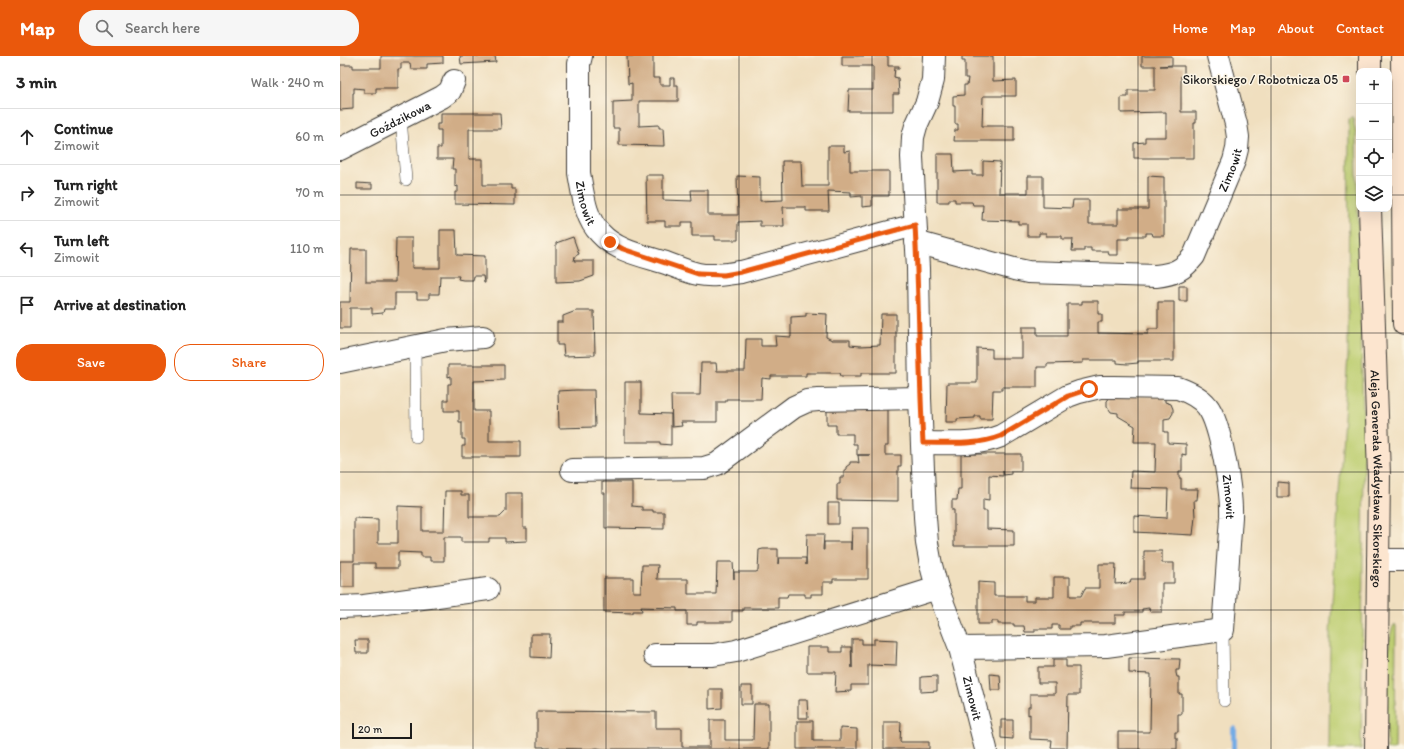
<!DOCTYPE html>
<html lang="en">
<head>
<meta charset="utf-8">
<style>
  body { margin:0; font-family:Itim,sans-serif; background:#f6f6f6; color:#222 }
  .controls { position:absolute; right:12px; top:12px; display:grid; overflow:hidden; border-radius:8px; box-shadow:0 4px 16px #0002 }
  .controls button { width:36px; height:36px; display:grid; place-items:center; padding:0; border:0; border-bottom:1px solid #e0e0e0; background:#fff; color:#222; font:20px sans-serif }
  .scale { position:absolute; left:12px; bottom:10px; width:60px; box-sizing:border-box; padding-left:4px; border:2px solid #1c1c1c; border-top:0; font-size:11px; line-height:14px; white-space:nowrap; color:#1c1c1c; -webkit-text-stroke:3px #fcf5e5; paint-order:stroke }
  .stop { position:absolute; width:12px; height:12px; margin:-9px; border:3px solid #ea580c; border-radius:50%; background:#fff }
  .stop.end { background:#ea580c; border-color:#fff; box-shadow:0 1px 4px #0008 }
  .list { margin:0; padding:0; list-style:none }
  h2 { display:flex; justify-content:space-between; align-items:center; height:52px; margin:0; padding:0 16px; font-size:17px }
  h2 small { font-size:13px; font-weight:400; color:#767676 }
  .list li { display:grid; grid-template-columns:26px 1fr auto; gap:12px; align-items:center; box-sizing:border-box; height:56px; padding:0 16px; border-top:1px solid #e0e0e0 }
  .list b { display:block; font-size:15px; white-space:nowrap }
  .list p { margin:0; font-size:13px; white-space:nowrap; color:#767676 }
  .list em { font-size:13px; font-style:normal; color:#767676 }
  .actions { display:flex; gap:8px; padding:12px 16px }
  .actions a { flex:1; padding:9px 0; border:1px solid #ea580c; border-radius:16px; text-align:center; font-size:14px; color:#ea580c }
  .actions .main { background:#ea580c; color:#fff }
  .icon { flex:none; width:22px; height:22px; fill:none; stroke:currentColor; stroke-width:2; stroke-linecap:round; stroke-linejoin:round }
  .map { position:relative; flex:none; width:1064px; height:693px; overflow:hidden }
  header { display:flex; align-items:center; gap:24px; box-sizing:border-box; height:56px; padding:0 20px; background:#ea580c; color:#fff }
  header strong { font-size:19px }
  nav { display:flex; gap:22px; margin-inline-start:auto; font-size:14px }
  .search { width:280px; height:36px; background:#f6f6f6; display:flex; align-items:center; gap:10px; box-sizing:border-box; padding:0 14px; border-radius:16px; color:#767676; font-size:15px }
  main { display:flex }
  aside { flex:1; background:#fff }
  .map>svg:first-child { display:block }
</style>
</head>
<body>
<header>
<strong>Map</strong>
<div class="search"><svg class="icon" aria-label="search" viewBox="0 0 24 24"><circle cx="10" cy="10" r="6"/><path d="M15 15l6 6"/></svg>Search here</div>
<nav><a>Home</a><a>Map</a><a>About</a><a>Contact</a></nav>
</header>
<main>
<aside>
<h2>3 min<small>Walk · 240 m</small></h2>
<ul class="list">
<li><svg class="icon" aria-label="ahead" viewBox="0 0 24 24"><path d="M12 20V5M6 11l6-6 6 6"/></svg><div><b>Continue</b><p>Zimowit</p></div><em>60 m</em></li>
<li><svg class="icon" aria-label="right" viewBox="0 0 24 24"><path d="M7 20v-9h11M14 6l5 5-5 5"/></svg><div><b>Turn right</b><p>Zimowit</p></div><em>70 m</em></li>
<li><svg class="icon" aria-label="left" viewBox="0 0 24 24"><path d="M17 20v-9H6M10 6l-5 5 5 5"/></svg><div><b>Turn left</b><p>Zimowit</p></div><em>110 m</em></li>
<li><svg class="icon" aria-label="arrive" viewBox="0 0 24 24"><path d="M6 21V4h12l-3 4 3 4H6"/></svg><div><b>Arrive at destination</b></div></li>
</ul>
<div class="actions"><a class="main">Save</a><a>Share</a></div>
</aside>
<div class="map">
<svg width="1064" height="693" viewBox="0 0 1064 693">
  <rect width="100%" height="100%" fill="#fcf5e5"/>
  <filter id="ink" filterUnits="userSpaceOnUse"><feTurbulence type="fractalNoise" baseFrequency=".025" numOctaves="2"/><feDisplacementMap in="SourceGraphic" scale="8" xChannelSelector="R" yChannelSelector="G"/><feConvolveMatrix kernelMatrix="1 2 1 2 8 2 1 2 1" color-interpolation-filters="sRGB"/></filter>
  <filter id="wash" filterUnits="userSpaceOnUse"><feTurbulence type="fractalNoise" baseFrequency=".012" numOctaves="4" result="noise"/><feDisplacementMap in="SourceGraphic" scale="16" xChannelSelector="R" yChannelSelector="G"/><feGaussianBlur stdDeviation="0.9" result="paint"/><feColorMatrix in="noise" values="0 0 0 0 0 0 0 0 0 0 0 0 0 0 0 0 0 1.4 0 .05"/><feComposite in="paint" operator="in"/></filter>
  <g filter="url(#wash)">
    <rect width="100%" height="100%" fill="#f0dfbf"/>
    <!-- green -->
    <path fill="#bdce71" stroke="#6c7546" d="M1013,62l3,17 8,322 -3,292h-32l1,-115 18,-279 1,-236z
      M1055,568l1,2 -1,123h-8c0,-19 -3,-116 8,-125z"/>
    <g fill="none" stroke-linecap="round" stroke-linejoin="round">
      <!-- stream -->
      <path stroke="#74ace4" stroke-width="6" d="M894,693v-20"/>
    </g>
    <g id="blocks">
      <!-- building -->
      <path fill="#d1ad87" d="M41,0h62v7l-16,1v5h-16l-1,-6h-9v6h-3v19h-22v5h-12v-4l-10,-1v5h-1v16l-13,1v-45h13v3h28z
        M120,0h35l1,6 -35,2z
        M287,0h26v22h7v7h10v-7h4v7h4v16h-39v25l20,-1v3h4l1,18 -45,-1v-17h-6v-26l19,-1v-18l-4,1z
        M502,0h46v10h11v2h-4l-1,9 4,1 1,16h-6v17h-45l1,-21h24v-24h-31z
        M622,0h31v25l23,-1v16h-33l-1,30h32v15h-60l1,-11h3v-6h-3v-18h-2v-10l11,-1v-10h3l1,-7h-3v-17h-3z
        M802,0h30v9l-12,1h24v10h-3v36h15v11h-2v35h-60v-15l11,-1v-5h21v-25l-45,1v-16h7v-7h27v-24h-13z
        M101,57h59l1,16h-32v30h14v26h28v4h4v16l-60,-1v-12h3v-6l-3,1v-18h-3l1,-10h-16v-11h4v-18h-4v-6h4z
        M488,90h16v6l6,-1v20h39v25h-17v10l-10,1v-11l-11,1v-5l-23,-1 1,20h-23v-4h-23l1,19h-24v-5l-22,1v18h-23v-4h-23v-14h-10v4h-17v-5h-18l-1,-46h17v25l29,1 -1,-11h17v25h30l-1,-39 23,1v24l23,-1 -1,-39h19l1,25h26z
        M597,98h16l1,18 18,-1v4h11v-14l17,1 -1,31h29v-17h15v31l29,1 1,-8h16v24h29v-15h30v-33l16,1v59h-11l-1,-3h-6v3h-17v3h-11v16h-9l-1,-4h-17v-3h-7v3h-12l1,-12h-11v-3h-16v-3h-7v3h-12v-12h-9v-3l-36,-1 1,-15h-10l-1,-3h-17v-3h-6v3h-12z
        M17,127l15,1v5h-15z
        M100,174h16l1,25 28,1v27h-1l-1,-7h-9l-1,4h-10l-5,-1 1,-3h-19l-1,18h-10v5h-12v-6h-22v16h-11l-1,4 -11,1v-6h-22v20h-10v-26h10l1,-53h15v33h29l1,-44h16v30h28z
        M233,181l6,17 -4,2 -1,5h20v15l-14,5 -24,1v-39z
        M839,230h8v15h-8z
        M742,245h16v13h4v8h-4v11l50,1v-5h10v-27h16v59h-36v2l-11,1 -10,-1v-3h-34v3l-36,1v3h-10v20h-35v3h-9l-1,29h-12v-3h-5v2l-18,1v3h-11l1,-39h30v-35l15,1v9h30v-31h15v9h30v-32h15z
        M236,255h18l1,44 -31,1 -1,-11h-6v-23h6v-6z
        M466,257l21,1 -1,23 6,3h18v5l11,1 19,-1 1,-31h15v59h-35v3h-20l-1,-3h-34v3h-35v3l-9,-1 -1,21h-35v3h-9v20h-36l1,4 -10,1 -1,-32h29l1,-32h15l1,8h28l1,-32h15v7h15l-1,-10 16,1v-20l15,-1z
        M108,309h56v15l-30,1v30h15v30h32v16h-59v-11h3v-7h-3v-17h-3v-11h-15v-11h4v-16h3v-8l-3,1z
        M285,326h16v31l30,1v31l-11,-1v-2h-35z
        M236,334h18l1,37 -36,1 -1,-37z
        M771,340l54,1v5l6,2 2,5v4l-3,5 -6,1v13h4v11l18,1v11l-4,-1v17h-3v7h2v11h17l-1,11h-3l1,17 -2,18 -59,-3v-16l33,2 1,-29 -38,-1 1,-17 24,1 1,-30h-22l1,-16 -17,-10v-3l-7,-1 -4,-6v-5z
        M487,353h61v37h-3v9h16v11h-3v35l-61,-1v-16h3v-7h4v-7h2v-3l4,-3v-2h7l2,1 -1,-8h12h-13v-11h-4v-10h-17v-9h-9z
        M621,398h60v17h-10v3l-7,1 -1,-4v5l-14,-1v25l-6,-1v12h4v18l27,1v16h-60v-36h-2v-10h5l1,-11h3z
        M262,426h30v24l10,1v3h11v2h11v17l-59,-1v-35h-3z
        M937,426l12,1v14h-12z
        M105,435h16v4h8v22h31l6,-6v-18h17v35h4v13l-22,1v-4h-16v4h-28v-5h-17v24h-14v-4h-9v-4l-23,-1v16h-23v-5h-21v24h-14v-26h14v-43l24,1v24h20v-37l24,1v24h22z
        M488,447h11v21h-11z
        M512,472h16v51h-35v3h-10v12h-12v3h-6v-3h-17l-1,3h-9v11h-35v3h-11v11h-35v3h-10v-14h-10v-3l-36,-1 1,4h-9v2l-29,-1v-34h29v14h8l1,-27h16l-1,14h31v15h28l1,-32h16l1,17v-7h22l2,-1 1,-21 4,-1h15v15l1,-6h27v7l1,-31h17l-1,16h1v-8h27v8z
        M804,495h18v12h12v20h-12v29h-12l-1,-4 -7,1v3h-17v3h-10v8h-35v3h-10v3h-11v-4h-7v4h-17v3h-10l-1,-6h-10v-2h-16v-3h-6v3h-14v-42l16,1v13h31v5h10v-4h19v-20h16v19h11l4,-8h14v-24h17l-1,20 15,-1 1,-4h13z
        M191,578h19l-1,24 -18,-1z
        M512,583h10v5h12v-5l23,1 -1,26 -28,-1v20h-17v6l-16,1 1,-20h-29v-25h22v5h13v-5h9l1,21z
        M15,584h13v13h-12z
        M789,602l51,1 -1,11h-3v3l1,4h2v17h3v20h-4v18h-3v6h2v11h-59v-17h32l1,-58 -22,-1z
        M713,604h13v7h13v28h-11l-1,53h-16l1,-8 -22,-1v-25l-2,1v-8h2v-13h25v-11h-17v-16h15z
        M650,618l10,1 1,15h-10z
        M597,620v15l-16,1v-15z
        M401,630h11v18h-11z
        M369,633h13v19l-13,1z
        M458,644h9l1,18h-10z
        M414,648h15v45h-166l-6,-1 -7,1 -46,-1v-1h-7v-36l119,1v16h26v19h28v-27h15v20h28z
        M661,664h12v19l-12,-1z
        M457,665h16v20h27v-13l17,1v20h-60z
        M544,666h17l-1,20h29v7h-45z"/>
    </g>
  </g>
  <g filter="url(#ink)">
    <use href="#blocks" fill-opacity="0" stroke="#3c3934" stroke-width="1"/>
    <g fill="none" stroke-linecap="round" stroke-linejoin="round">
      <!-- lane casing -->
      <g stroke="#3c3934" stroke-width="12">
        <path id="lane" d="M61,62l5,62
          M75,291l1,90
          M883,574l1,71"/>
      </g>
      <!-- street casing -->
      <g stroke="#3c3934" stroke-width="24">
        <g id="street">
          <path id="s1" d="M241,0l-2,8v109c4,21 6,45 21,60 16,18 44,23 66,30 11,4 22,9 32,11 15,3 29,0 43,-2l174,-47"/>
          <path id="s2" d="M594,0l-1,24 -6,22 -11,24 -3,11 -1,20 6,111 2,130 5,119 2,26 4,22 6,23 23,60 26,101"/>
          <path id="s3" d="M0,93l102,-52 8,-6 4,-10"/>
          <path id="s4" d="M576,186l98,27 14,3 128,4c18,-2 27,-6 38,-20l40,-95 3,-12 1,-12 -2,-13 -18,-68"/>
          <path d="M0,306l106,-22 37,-3"/>
          <path id="s5" d="M583,387c26,0 53,3 78,-7l67,-40 11,-4 21,-5h13l65,1c11,4 22,9 29,18 14,17 25,88 24,111l-8,113 -117,16 -146,2"/>
          <path d="M232,414l132,-2 13,-4 77,-57 13,-6 11,-1 102,-2"/>
          <path d="M1038,504h26"/>
          <path d="M0,551l24,-1 124,-17"/>
          <path d="M315,599h58l23,-4 201,-63"/>
        </g>
      </g>
      <!-- secondary casing -->
      <g stroke="#3c3934" stroke-width="24">
        <g id="secondary">
          <path d="M1030,0v15"/>
          <path d="M1062,0l2,268"/>
          <path id="s6" d="M1030,153l9,266 -3,274"/>
        </g>
      </g>
      <!-- lane -->
      <use href="#lane" stroke="#fff" stroke-width="11"/>
      <!-- street -->
      <use href="#street" stroke="#fff" stroke-width="22"/>
      <!-- secondary -->
      <use href="#secondary" stroke="#fce5cf" stroke-width="22"/>
    </g>
  </g>
  <g fill="none" stroke-linecap="round" stroke-linejoin="round" filter="url(#ink)">
    <!-- route -->
    <path stroke="#ea580c" stroke-width="5" d="M270,186l13,7 75,25 26,1 17,-3 174,-47c4,73 4,146 8,218 26,0 53,3 78,-7l67,-40 21,-7"/>
  </g>
  <!-- grid -->
  <path fill="none" stroke="#1c1c1c" stroke-width="1" stroke-opacity="0.55" d="M133,0v693M266,0v693M399,0v693M532,0v693M665,0v693M798,0v693M931,0v693M0,139h1019M1049,139h15M0,277h1064M0,416h1064M0,554h1064"/>
  <!-- markers -->
  <rect fill="#d1495b" stroke="#fcf5e5" stroke-width="1.5" x="1002" y="19" width="8" height="8" rx="2"/>
  <g text-anchor="middle" dominant-baseline="central" stroke-width="3" stroke-linejoin="round" paint-order="stroke">
    <!-- poi labels -->
    <g font-size="13" fill="#1c1c1c" stroke="#fcf5e5" text-anchor="end">
      <text x="998" y="23">Sikorskiego / Robotnicza 05</text>
    </g>
    <!-- street labels -->
    <g font-size="13" fill="#1c1c1c" stroke="#fcf5e5">
      <text stroke="none"><textPath href="#s3" startOffset="67">Goździkowa</textPath></text>
      <text stroke="none"><textPath href="#s4" startOffset="382">Zimowit</textPath></text>
      <text stroke="none"><textPath href="#s1" startOffset="148">Zimowit</textPath></text>
      <text stroke="none"><textPath href="#s6" startOffset="270">Aleja Generała Władysława Sikorskiego</textPath></text>
      <text stroke="none"><textPath href="#s5" startOffset="397">Zimowit</textPath></text>
      <text stroke="none"><textPath href="#s2" startOffset="653">Zimowit</textPath></text>
    </g>
  </g>
</svg>
<div class="controls">
<button>+</button>
<button>−</button>
<button><svg class="icon" aria-label="locate" viewBox="0 0 24 24"><circle cx="12" cy="12" r="6"/><path d="M12 2v4M12 18v4M2 12h4M18 12h4"/></svg></button>
<button><svg class="icon" aria-label="layers" viewBox="0 0 24 24"><path d="M12 4l9 5-9 5-9-5zM3 14l9 5 9-5"/></svg></button>
</div>
<div class="scale">20 m</div>
<div class="stop" style="left:749px;top:333px"></div>
<div class="stop end" style="left:270px;top:186px"></div>
</div>
</main>
</body>
</html>
